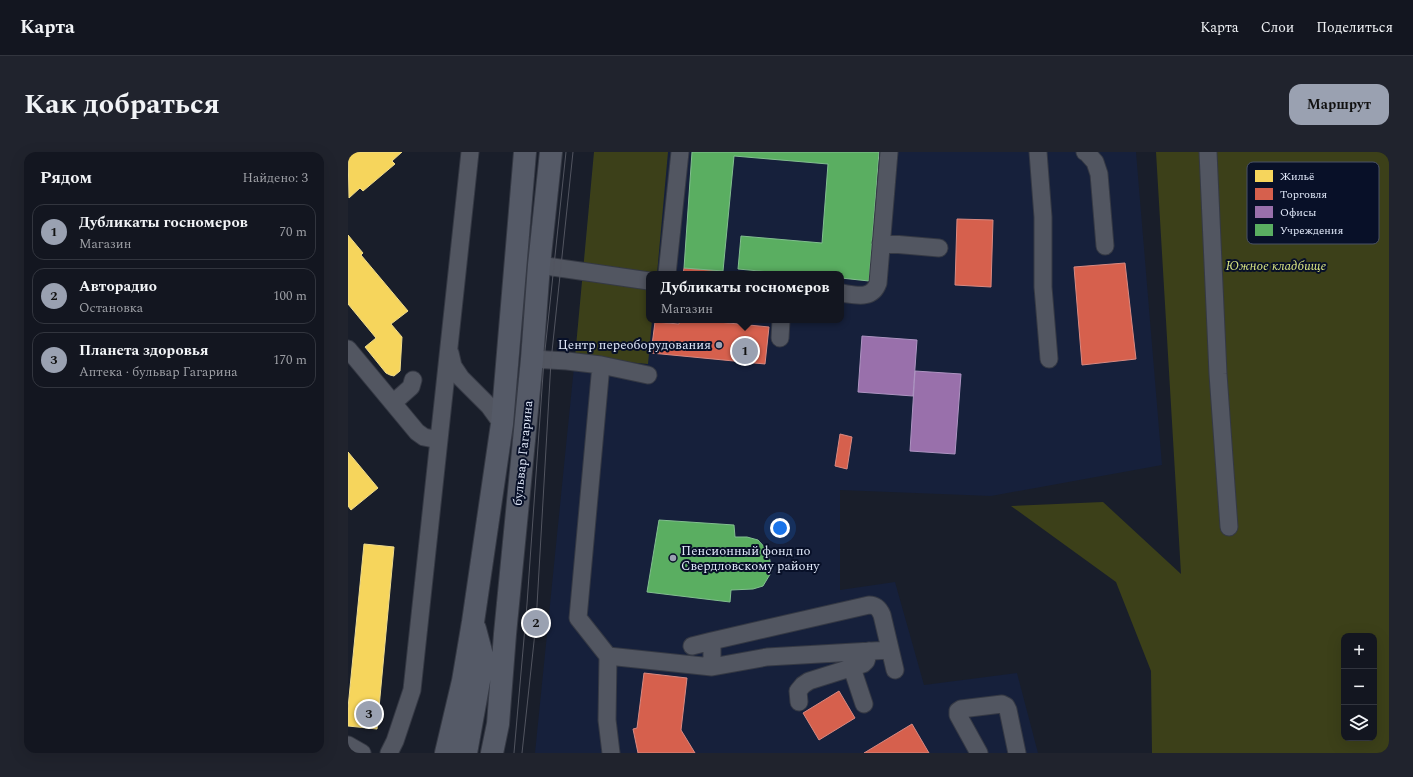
<!DOCTYPE html>
<html lang="ru">
<head>
<meta charset="utf-8">
<style>
  body { margin:0; font-family:Spectral,serif; background:#20232d; color:#f1f3f6 }
  .controls { position:absolute; right:12px; bottom:12px; display:grid; overflow:hidden; border-radius:8px; box-shadow:0 4px 16px #0002 }
  .controls button { width:36px; height:36px; display:grid; place-items:center; padding:0; border:0; border-bottom:1px solid #32353e; background:#131620; color:#f1f3f6; font:20px sans-serif }
  .you { position:absolute; left:432px; top:376px; width:14px; height:14px; margin:-10px; border:3px solid #fff; border-radius:50%; background:#1a73e8; box-shadow:0 0 0 6px #1a73e833 }
  .badge { display:grid; place-items:center; width:26px; height:26px; border-radius:50%; background:#9aa1b1; color:#111; font-size:13px; font-weight:700 }
  .pin { position:absolute; translate:-50% -50%; border:2px solid #fff; box-shadow:0 1px 4px #0006 }
  .popup { position:absolute; left:298px; top:119px; width:198px; height:52px; box-sizing:border-box; display:grid; place-content:center; border-radius:8px; background:#131620; filter:drop-shadow(0 1px 3px #0005); font-size:13px; white-space:nowrap; color:#9d9fa5 }
  .popup b { font-size:15px; color:#f1f3f6 }
  .popup::after { content:''; position:absolute; left:50%; top:100%; margin-left:-8px; border:8px solid transparent; border-top-color:#131620 }
  .list { margin:0; padding:0; list-style:none }
  h2 { display:flex; justify-content:space-between; align-items:center; height:52px; margin:0; padding:0 16px; font-size:17px }
  h2 small { font-size:13px; font-weight:400; color:#9d9fa5 }
  .list li { display:grid; grid-template-columns:26px 1fr auto; gap:12px; align-items:center; box-sizing:border-box; height:56px; margin:0 8px 8px; padding:0 8px; border:1px solid #32353e; border-radius:12px }
  .list b { display:block; font-size:15px; white-space:nowrap }
  .list p { margin:0; font-size:13px; white-space:nowrap; color:#9d9fa5 }
  .list em { font-size:13px; font-style:normal; color:#9d9fa5 }
  .icon { flex:none; width:22px; height:22px; fill:none; stroke:currentColor; stroke-width:2; stroke-linecap:round; stroke-linejoin:round }
  .map { position:relative; flex:none; width:1041px; height:601px; overflow:hidden; border-radius:12px }
  header { display:flex; align-items:center; gap:24px; box-sizing:border-box; height:56px; padding:0 20px; background:#131620; border-bottom:1px solid #32353e }
  header strong { font-size:19px }
  nav { display:flex; gap:22px; margin-inline-start:auto; font-size:14px }
  .intro { display:flex; align-items:center; justify-content:space-between; box-sizing:border-box; height:96px; padding:0 24px }
  h1 { margin:0; font-size:28px }
  .button { padding:10px 18px; border-radius:12px; background:#9aa1b1; color:#111; font-size:14px; font-weight:700 }
  main { display:flex; gap:24px; padding:0 24px }
  aside { flex:1; background:#131620; border-radius:12px; box-shadow:0 4px 16px #0002 }
  .map>svg:first-child { display:block }
</style>
</head>
<body>
<header>
<strong>Карта</strong>
<nav><a>Карта</a><a>Слои</a><a>Поделиться</a></nav>
</header>
<div class="intro"><h1>Как добраться</h1><a class="button">Маршрут</a></div>
<main>
<aside>
<h2>Рядом<small>Найдено: 3</small></h2>
<ul class="list">
<li><span class="badge">1</span><div><b>Дубликаты госномеров</b><p>Магазин</p></div><em>70 m</em></li>
<li><span class="badge">2</span><div><b>Авторадио</b><p>Остановка</p></div><em>100 m</em></li>
<li><span class="badge">3</span><div><b>Планета здоровья</b><p>Аптека · бульвар Гагарина</p></div><em>170 m</em></li>
</ul>
</aside>
<div class="map">
<svg width="1041" height="601" viewBox="0 0 1041 601">
  <rect width="100%" height="100%" fill="#191e2a"/>
  <!-- built -->
  <path fill="#16203b" fill-rule="evenodd" d="M246,0h542l26,313 -171,31 -151,-6v100l55,-8 29,103 93,-12 21,80h-503l40,-396zM301,122h192v46h-192z"/>
  <!-- green -->
  <path fill="#3c4019" fill-rule="evenodd" d="M246,0h74l-11,122h-8v46h3l-4,44 -73,-7z
    M808,0h233v601h-237l-1,-82 -35,-89 -105,-76 92,-4 78,72zM996,484h30v102h-30z"/>
  <!-- homes -->
  <path fill="#f6d55c" stroke="#efdb8b" d="M0,0h54l-10,9 3,3 -32,27 -3,-3 -11,10z
    M0,83l15,18 -2,2 47,56 -17,13 11,13 -2,34 -6,5 -4,-1 -4,-2 -21,-26 11,-9 -28,-34z
    M0,300l30,36 -27,22 -3,-4z
    M16,392l30,3 -17,182 -29,-3v-18z"/>
  <!-- shops -->
  <path fill="#d6604d" stroke="#d98981" d="M609,67l36,1 -2,67 -36,-2z
    M777,111l11,96 -54,6 -8,-98z
    M336,116l39,3 -1,3h-39z
    M331,168h39v2l51,5 -4,37 -114,-11 4,-31 24,2z
    M492,282l12,3 -5,32 -12,-3z
    M296,521l43,5 -6,52 14,23h-57l-5,-24 4,-1z
    M491,539l16,27 -36,22 -16,-27z
    M564,572l17,29h-65z"/>
  <!-- offices -->
  <path fill="#9970ab" stroke="#ae94c2" d="M514,184l55,4 -4,56 -55,-4z
    M567,219l46,3 -6,80 -45,-3z"/>
  <!-- public -->
  <path fill="#5aae61" stroke="#82bf8f" d="M344,0h187l-10,129 -28,-3v-4h-50l-53,-5 3,-33 81,7 6,-79 -94,-8 -11,115 -39,-3z
    M311,368l75,5 1,12h12l11,3 10,11 4,20 -9,15 -10,3 -22,1 -1,12 -83,-10z"/>
  <g fill="none" stroke-linecap="round" stroke-linejoin="round">
    <!-- minor casing -->
    <g stroke="#353944" stroke-width="19">
      <path id="minor" d="M690,0l5,65v70l6,72
        M737,0l2,1 8,9 4,12 6,72
        M860,0l10,222 11,153
        M533,91l58,5
        M191,113l110,16
        M319,122l13,-122
        M493,141c15,2 31,7 37,-10l11,-131
        M432,186l1,-18
        M0,197l69,83 7,5 15,3
        M102,201l3,13 8,12 28,28 13,18
        M184,207l35,2 34,4 47,10
        M253,213l-23,253 30,38 -1,64 4,33
        M45,251l18,-16 2,-7
        M344,494l20,-5
        M260,504l104,11 55,-10 123,-7
        M364,515v-26l157,-36c7,0 10,3 13,10l13,55
        M504,516l12,36
        M451,550l-1,-11 5,-6 6,-4 54,-17 3,-3 3,-10
        M0,593l14,8
        M41,601l6,-12 17,-51 58,-538
        M631,601l-21,-38v-4l3,-2 41,-5 4,2 2,4 9,43"/>
    </g>
    <!-- major casing -->
    <g stroke="#353944" stroke-width="24">
      <path id="major" d="M98,601l17,-72 10,-59 29,-198 23,-272
        M118,601l17,-94 -8,-30
        M144,601l6,-29 7,-90 27,-275 7,-94 12,-113"/>
    </g>
    <!-- minor -->
    <use href="#minor" stroke="#525661" stroke-width="17"/>
    <!-- major -->
    <use href="#major" stroke="#555a67" stroke-width="22"/>
    <!-- tram -->
    <path stroke="#525560" stroke-width="1" d="M166,601l13,-149 17,-244 22,-208
      M174,601l14,-130 15,-262 22,-209"/>
  </g>
  <!-- markers -->
  <g fill="#9aa1b1" stroke="#081028" stroke-width="1.5">
    <circle cx="371" cy="193" r="4"/>
    <circle cx="325" cy="406" r="4"/>
  </g>
  <g text-anchor="middle" dominant-baseline="central" stroke-width="4" stroke-linejoin="round" paint-order="stroke">
    <!-- park labels -->
    <g font-size="13" font-style="italic" fill="#d9e583" stroke="#081028">
      <text x="928" y="114">Южное кладбище</text>
    </g>
    <!-- poi labels -->
    <g font-size="13" fill="#e0e8f9" stroke="#081028" text-anchor="end">
      <text x="363" y="193">Центр переоборудования</text>
      <text x="333" y="399" text-anchor="start">Пенсионный фонд по<tspan x="333" dy="15">Свердловскому району</tspan></text>
    </g>
    <!-- street labels -->
    <g font-size="13" fill="#e0e8f9" stroke="#081028">
      <text transform="translate(175 301) rotate(-84)">бульвар Гагарина</text>
    </g>
  </g>
  <!-- legend -->
  <rect x="899" y="10" width="132" height="82" rx="6" fill="#081028" stroke="#495167" stroke-width="1"/>
  <rect x="907" y="18" width="18" height="12" fill="#f6d55c"/>
  <rect x="907" y="36" width="18" height="12" fill="#d6604d"/>
  <rect x="907" y="54" width="18" height="12" fill="#9970ab"/>
  <rect x="907" y="72" width="18" height="12" fill="#5aae61"/>
  <g font-size="11" fill="#e0e8f9">
    <text x="932" y="28">Жильё</text>
    <text x="932" y="46">Торговля</text>
    <text x="932" y="64">Офисы</text>
    <text x="932" y="82">Учреждения</text>
  </g>
</svg>
<div class="controls">
<button>+</button>
<button>−</button>
<button><svg class="icon" aria-label="layers" viewBox="0 0 24 24"><path d="M12 4l9 5-9 5-9-5zM3 14l9 5 9-5"/></svg></button>
</div>
<div class="you"></div>
<div class="pin badge" style="left:397px;top:199px">1</div>
<div class="popup"><b>Дубликаты госномеров</b>Магазин</div>
<div class="pin badge" style="left:188px;top:471px">2</div>
<div class="pin badge" style="left:21px;top:562px">3</div>
</div>
</main>
</body>
</html>
